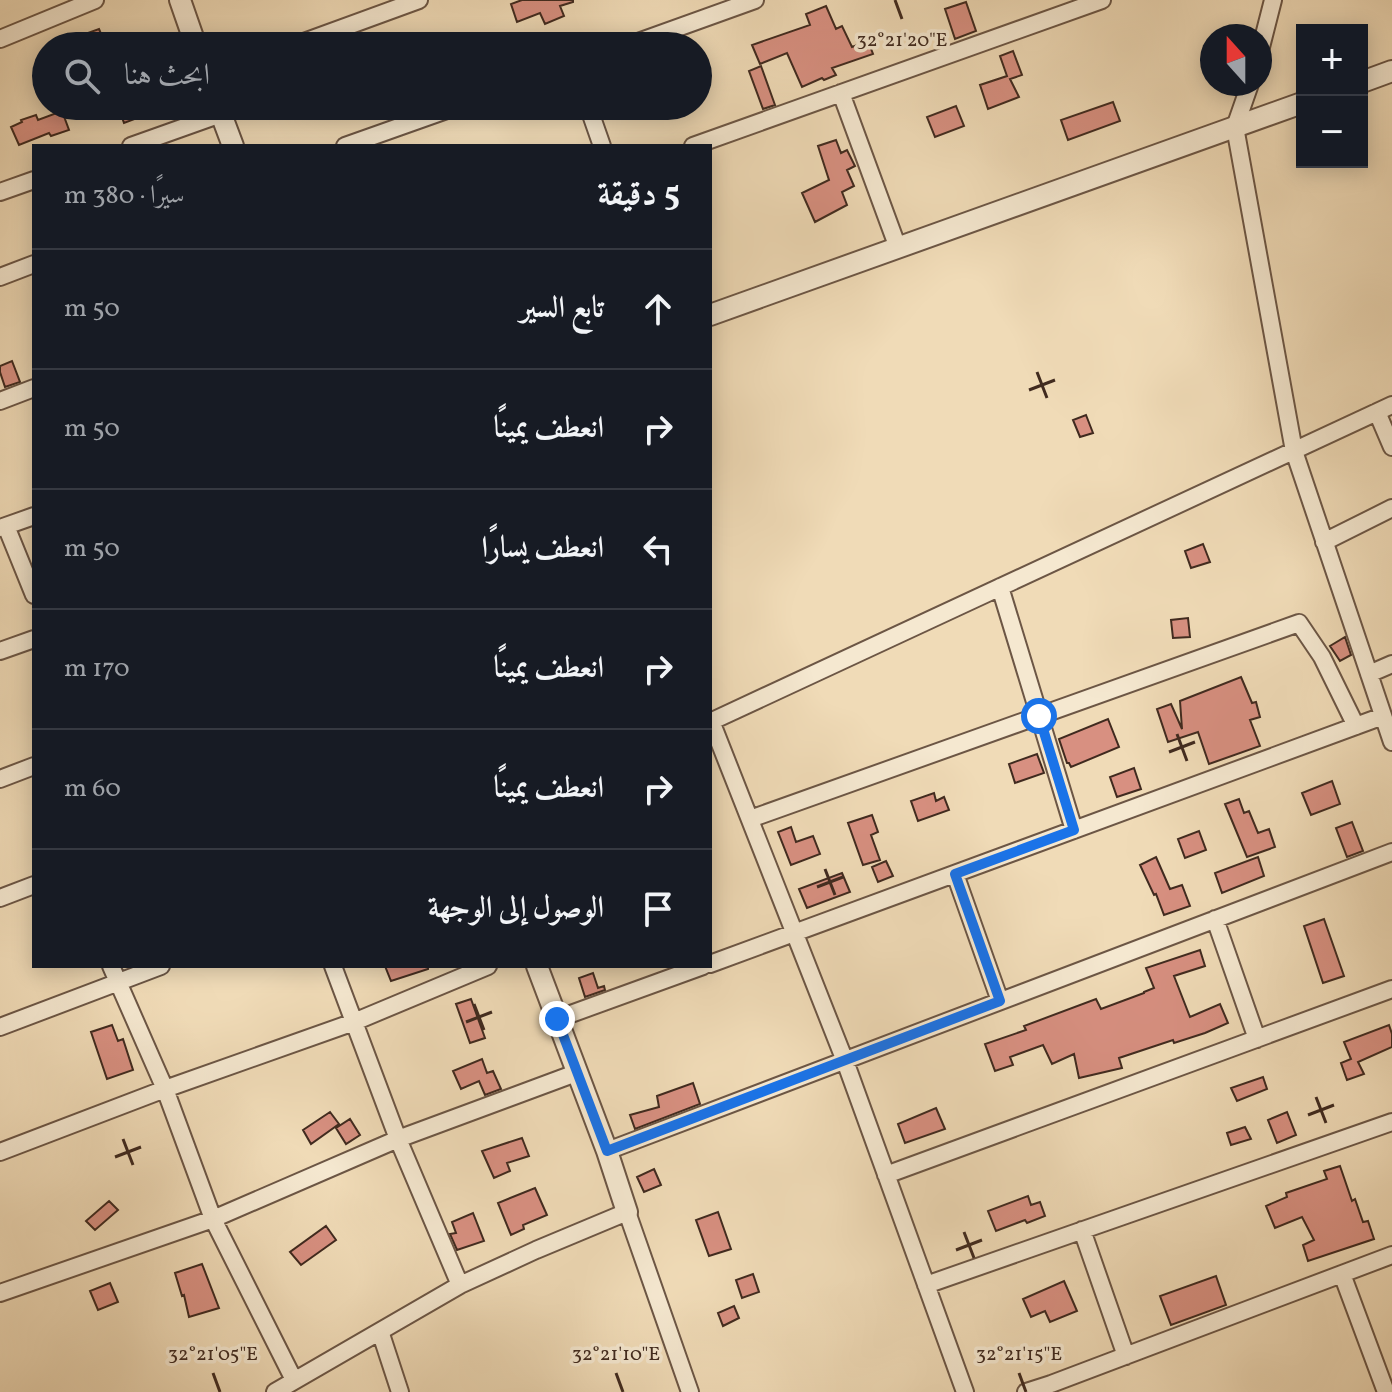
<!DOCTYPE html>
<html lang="ar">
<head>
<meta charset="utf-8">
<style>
  body { margin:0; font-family:Vollkorn,Amiri,serif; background:#20242c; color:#f1f3f6; direction:rtl }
  .controls { position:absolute; right:24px; top:24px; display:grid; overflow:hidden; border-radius:0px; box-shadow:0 4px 20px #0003 }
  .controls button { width:72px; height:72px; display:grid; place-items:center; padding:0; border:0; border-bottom:2px solid #363941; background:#171b24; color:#f1f3f6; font:40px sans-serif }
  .compass { position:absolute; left:1200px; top:24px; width:72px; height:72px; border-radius:50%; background:#171b24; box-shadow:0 4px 20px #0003; rotate:339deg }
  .stop { position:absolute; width:24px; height:24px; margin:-18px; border:6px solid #1a73e8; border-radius:50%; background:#fff }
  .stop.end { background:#1a73e8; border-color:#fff; box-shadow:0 2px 8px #0008 }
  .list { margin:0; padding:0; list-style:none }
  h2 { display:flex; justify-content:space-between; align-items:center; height:104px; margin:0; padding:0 32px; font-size:34px }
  h2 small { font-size:26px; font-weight:400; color:#9ea1a6 }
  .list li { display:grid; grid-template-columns:52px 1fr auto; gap:24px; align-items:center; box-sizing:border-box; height:120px; padding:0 32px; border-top:2px solid #363941 }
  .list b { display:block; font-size:30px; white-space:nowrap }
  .list em { font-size:26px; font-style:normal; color:#9ea1a6 }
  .icon { flex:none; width:44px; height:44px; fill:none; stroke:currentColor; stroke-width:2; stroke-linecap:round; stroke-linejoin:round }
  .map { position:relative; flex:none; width:1392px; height:1392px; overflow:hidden; direction:ltr }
  .search { position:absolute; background:#171b24; box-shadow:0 4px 20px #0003; left:32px; top:32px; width:680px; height:88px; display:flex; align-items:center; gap:20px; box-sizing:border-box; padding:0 28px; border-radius:44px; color:#9ea1a6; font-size:30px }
  .panel { position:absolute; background:#171b24; box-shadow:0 4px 20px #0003; left:32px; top:144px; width:680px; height:824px; border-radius:0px; direction:rtl }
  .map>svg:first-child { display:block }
</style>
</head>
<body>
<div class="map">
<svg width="1392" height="1392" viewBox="0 0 1392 1392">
  <rect width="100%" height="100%" fill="#f0dbb7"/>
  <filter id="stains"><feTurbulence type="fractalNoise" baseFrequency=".0025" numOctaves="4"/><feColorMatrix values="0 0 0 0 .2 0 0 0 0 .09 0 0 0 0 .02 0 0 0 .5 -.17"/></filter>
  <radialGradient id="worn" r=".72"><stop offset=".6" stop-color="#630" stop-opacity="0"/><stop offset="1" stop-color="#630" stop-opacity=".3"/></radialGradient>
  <!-- building -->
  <path fill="#d89081" stroke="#402a1f" stroke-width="2" d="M522,0h51v2l-13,4 4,10 -19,8 -5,-11 -23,9 -6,-18z
    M966,2l10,29 -21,8 -10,-30z
    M826,6l10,23 6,-3 10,21 16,-6 5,13 -41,14 4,7 -12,5 -2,-2 -20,9 -15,-34 -27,11 -8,-19 58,-20 -4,-11z
    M99,29l7,17h-48l-1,-2z
    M1013,51l9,24 -12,4 9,18 -31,12 -8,-24 27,-9 -7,-20z
    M761,66l14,39 -12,4 -14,-38z
    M1113,102l7,19 -52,19 -7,-20z
    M118,106h18l4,11 -16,6z
    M956,106l8,20 -29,11 -8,-20z
    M62,111l7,19 -18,6 -2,-3 -30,12 -8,-18 11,-5 -1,-2 15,-5 2,5z
    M836,140l5,13 6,-3 8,16 -8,4 7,16 -12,6 5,13 -32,17 -13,-29 27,-13 -11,-34z
    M12,361l8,21 -15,5 -5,-15v-6z
    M1086,415l7,18 -13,4 -7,-17z
    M1203,544l7,18 -19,6 -6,-17z
    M1188,618l2,19 -17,1 -2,-18z
    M1345,637l6,18 -11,6 -10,-15z
    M1241,677l11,26 4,-1 4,15 -10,3 10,26 -51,18 -11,-32 -30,10 -11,-33 14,-5 11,25 -2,-28z
    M1108,719l11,28 -48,20 -2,-4h-2l-8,-24z
    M1037,754l7,19 -29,10 -6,-19z
    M1134,768l7,21 -24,8 -7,-20z
    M1332,781l8,23 -29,11 -9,-22z
    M934,793l2,8 8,-4 5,13 -31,11 -7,-20z
    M1239,799l5,14 5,-2 9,22 11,-4 6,18 -28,10 -22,-53z
    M872,815l6,17 -7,3 9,25 -17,5 -15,-42z
    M1352,822l11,29 -16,6 -11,-29z
    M791,827l5,15 17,-6 7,18 -29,11 -13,-33z
    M1199,831l7,19 -21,8 -7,-19z
    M1156,857l14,32 12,-4 8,21 -26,9 -8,-21 -2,1 -14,-30z
    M1258,857l6,19 -42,17 -7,-20z
    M886,861l7,15 -15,6 -6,-15z
    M842,873l8,19 -43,16 -8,-19z
    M1324,919l20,57 -21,7 -19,-57z
    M1200,950l5,16 -31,10 16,41 30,-13 8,19 -23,10 -31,10 -1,-3 -54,18 3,10 -43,10 -5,-24 -22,10 -9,-19 -33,12 3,8 -18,6 -10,-27 41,-14 -2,-4 72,-27 5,10 43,-16v-1l10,-4 -8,-20z
    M385,966h43v3l-37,12z
    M593,973l5,15 6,-2 1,4 -20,7 -6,-19z
    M471,999l14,39 -15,5 -14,-39z
    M112,1025l6,16 5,-2 10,31 -26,9 -16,-47z
    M1389,1025l3,9v13l-34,15 6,12 -17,6 -6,-17 10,-4 -7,-17z
    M482,1059l5,14 6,-2 8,18 -16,6 -6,-14 -18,8 -8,-18z
    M1263,1077l4,12 -30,12 -6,-13z
    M693,1083l7,21 -65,25 -5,-14 29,-8 -2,-11z
    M936,1108l9,21 -40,14 -7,-19z
    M330,1112l9,12 -28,20 -8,-14z
    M1287,1112l9,23 -19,8 -9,-23z
    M350,1119l10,16 -14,9 -10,-16z
    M1245,1127l6,12 -20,6 -4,-12z
    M522,1138l7,18 -22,7 3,8 -16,7 -12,-27z
    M1340,1166l12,35 3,-2 8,23 5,-1 6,18 -66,22 -5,-16 11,-5 -12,-23 -27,11 -9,-22 21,-9 -1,-4 41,-14 -3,-8z
    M654,1169l7,16 -17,7 -7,-15z
    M535,1188l12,27 -24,10 1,4 -13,6 -13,-32z
    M1028,1196l3,9 9,-3 5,14 -18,7 -2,-3 -29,11 -8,-20z
    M109,1201l9,9 -23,20 -9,-9z
    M718,1212l13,37 -22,7 -13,-36z
    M473,1213l11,28 -27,9 -7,-16 6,-1 -4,-11z
    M326,1226l10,14 -35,25 -11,-13z
    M202,1264l17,44 -30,9 -5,-22 -2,1 -7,-23z
    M753,1274l6,18 -17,6 -6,-18z
    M1216,1276l10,29 -55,20 -11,-29z
    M1064,1281l13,30 -27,11 -5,-11 -14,6 -8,-18z
    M110,1283l8,19 -20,8 -8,-19z
    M734,1306l5,12 -16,8 -5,-13z"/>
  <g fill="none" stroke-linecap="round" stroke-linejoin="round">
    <!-- minor casing -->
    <g stroke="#6c5645" stroke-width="20">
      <path id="minor" d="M0,39l95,-39
        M293,46l126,-46
        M627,46l128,-46
        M1260,51l13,-51
        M1250,84l-15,43 59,324 98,291
        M841,93l57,155
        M588,106l14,40
        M131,146l90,-32
        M345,146l113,-40
        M693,146l409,-146
        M0,192l34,-12
        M0,277l34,-13
        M0,401l34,-13
        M1377,412l15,35
        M6,526l28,69
        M0,528l34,-12
        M1324,542l68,-34
        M1000,587l74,243
        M0,651l34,-12
        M1369,674l23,-10
        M711,721l134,340 120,331
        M710,722l682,-317
        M0,779l34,-13
        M750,819l549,-196 23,34 34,69
        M955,874l45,127
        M0,898l34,-13
        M1215,919l42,120
        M710,964l673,-248
        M111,966l54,123 189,-67 134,-56
        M333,966l65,173 62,146
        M557,1019l146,-53
        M0,1027l161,-61
        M607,1151l785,-299
        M0,1152l165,-63 48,130 81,161
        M886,1175l506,-186
        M1082,1230l44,126
        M1342,1274l44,118
        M926,1285l466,-163
        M0,1293l213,-74 185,-80 178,-66
        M380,1331l20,61
        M275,1392l185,-107 76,-35 91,-38 63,180
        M1026,1392l25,-8 341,-129"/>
    </g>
    <!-- tertiary casing -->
    <g stroke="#6c5645" stroke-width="24">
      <path id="tertiary" d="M180,0l16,46
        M1362,82l30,-11
        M218,106l15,40
        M710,315l592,-212
        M537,966l70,185 20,61"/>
    </g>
    <!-- minor -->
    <use href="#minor" stroke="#f5e8d0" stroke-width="16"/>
    <!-- tertiary -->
    <use href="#tertiary" stroke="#f5e8d0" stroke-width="20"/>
  </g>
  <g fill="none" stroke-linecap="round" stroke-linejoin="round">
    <!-- route -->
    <path stroke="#1a73e8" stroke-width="10" d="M557,1019l50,132 393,-150 -45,-127 119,-44 -35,-114"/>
  </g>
  <!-- ticks -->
  <path fill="none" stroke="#402a1f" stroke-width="3" d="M895,0l7,19M1037,372l10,26M1029,390l26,-10M1177,734l10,27M1169,752l26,-10M825,869l10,26M817,887l26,-10M474,1004l10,26M466,1022l26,-10M1316,1097l10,26M1308,1115l26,-10M123,1139l10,26M115,1157l26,-10M964,1232l10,26M956,1250l26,-10M213,1373l7,19M616,1373l7,19M1019,1373l7,19"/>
  <g font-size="20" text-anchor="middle" fill="#402a1f" stroke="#f5e8d0" stroke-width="7" stroke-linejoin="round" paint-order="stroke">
    <text x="902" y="46">32°21'20"E</text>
    <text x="213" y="1360">32°21'05"E</text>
    <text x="616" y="1360">32°21'10"E</text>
    <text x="1019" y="1360">32°21'15"E</text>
  </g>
  <rect width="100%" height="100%" filter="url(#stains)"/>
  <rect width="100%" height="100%" fill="url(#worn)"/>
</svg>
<div class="controls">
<button>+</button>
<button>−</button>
</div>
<svg class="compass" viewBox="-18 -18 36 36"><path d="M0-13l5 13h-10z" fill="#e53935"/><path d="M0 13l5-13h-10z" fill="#9ea1a6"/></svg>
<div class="stop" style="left:1039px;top:716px"></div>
<div class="stop end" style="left:557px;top:1019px"></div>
<div class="search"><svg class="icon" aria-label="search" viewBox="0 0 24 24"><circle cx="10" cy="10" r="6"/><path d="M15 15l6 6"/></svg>ابحث هنا</div>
<section class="panel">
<h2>5 دقيقة<small>سيرًا · 380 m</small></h2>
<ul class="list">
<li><svg class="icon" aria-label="ahead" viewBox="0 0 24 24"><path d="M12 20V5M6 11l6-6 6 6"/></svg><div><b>تابع السير</b></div><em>50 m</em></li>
<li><svg class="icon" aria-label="right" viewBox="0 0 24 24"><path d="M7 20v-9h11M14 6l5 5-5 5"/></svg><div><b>انعطف يمينًا</b></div><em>50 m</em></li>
<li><svg class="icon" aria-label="left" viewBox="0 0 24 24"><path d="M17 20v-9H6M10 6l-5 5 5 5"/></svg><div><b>انعطف يسارًا</b></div><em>50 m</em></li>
<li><svg class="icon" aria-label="right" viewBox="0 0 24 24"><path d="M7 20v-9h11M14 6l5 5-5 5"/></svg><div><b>انعطف يمينًا</b></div><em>170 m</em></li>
<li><svg class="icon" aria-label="right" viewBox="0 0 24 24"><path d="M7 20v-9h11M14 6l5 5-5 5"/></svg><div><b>انعطف يمينًا</b></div><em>60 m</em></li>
<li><svg class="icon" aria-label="arrive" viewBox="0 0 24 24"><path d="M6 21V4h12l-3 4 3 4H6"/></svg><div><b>الوصول إلى الوجهة</b></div></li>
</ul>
</section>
</div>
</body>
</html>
